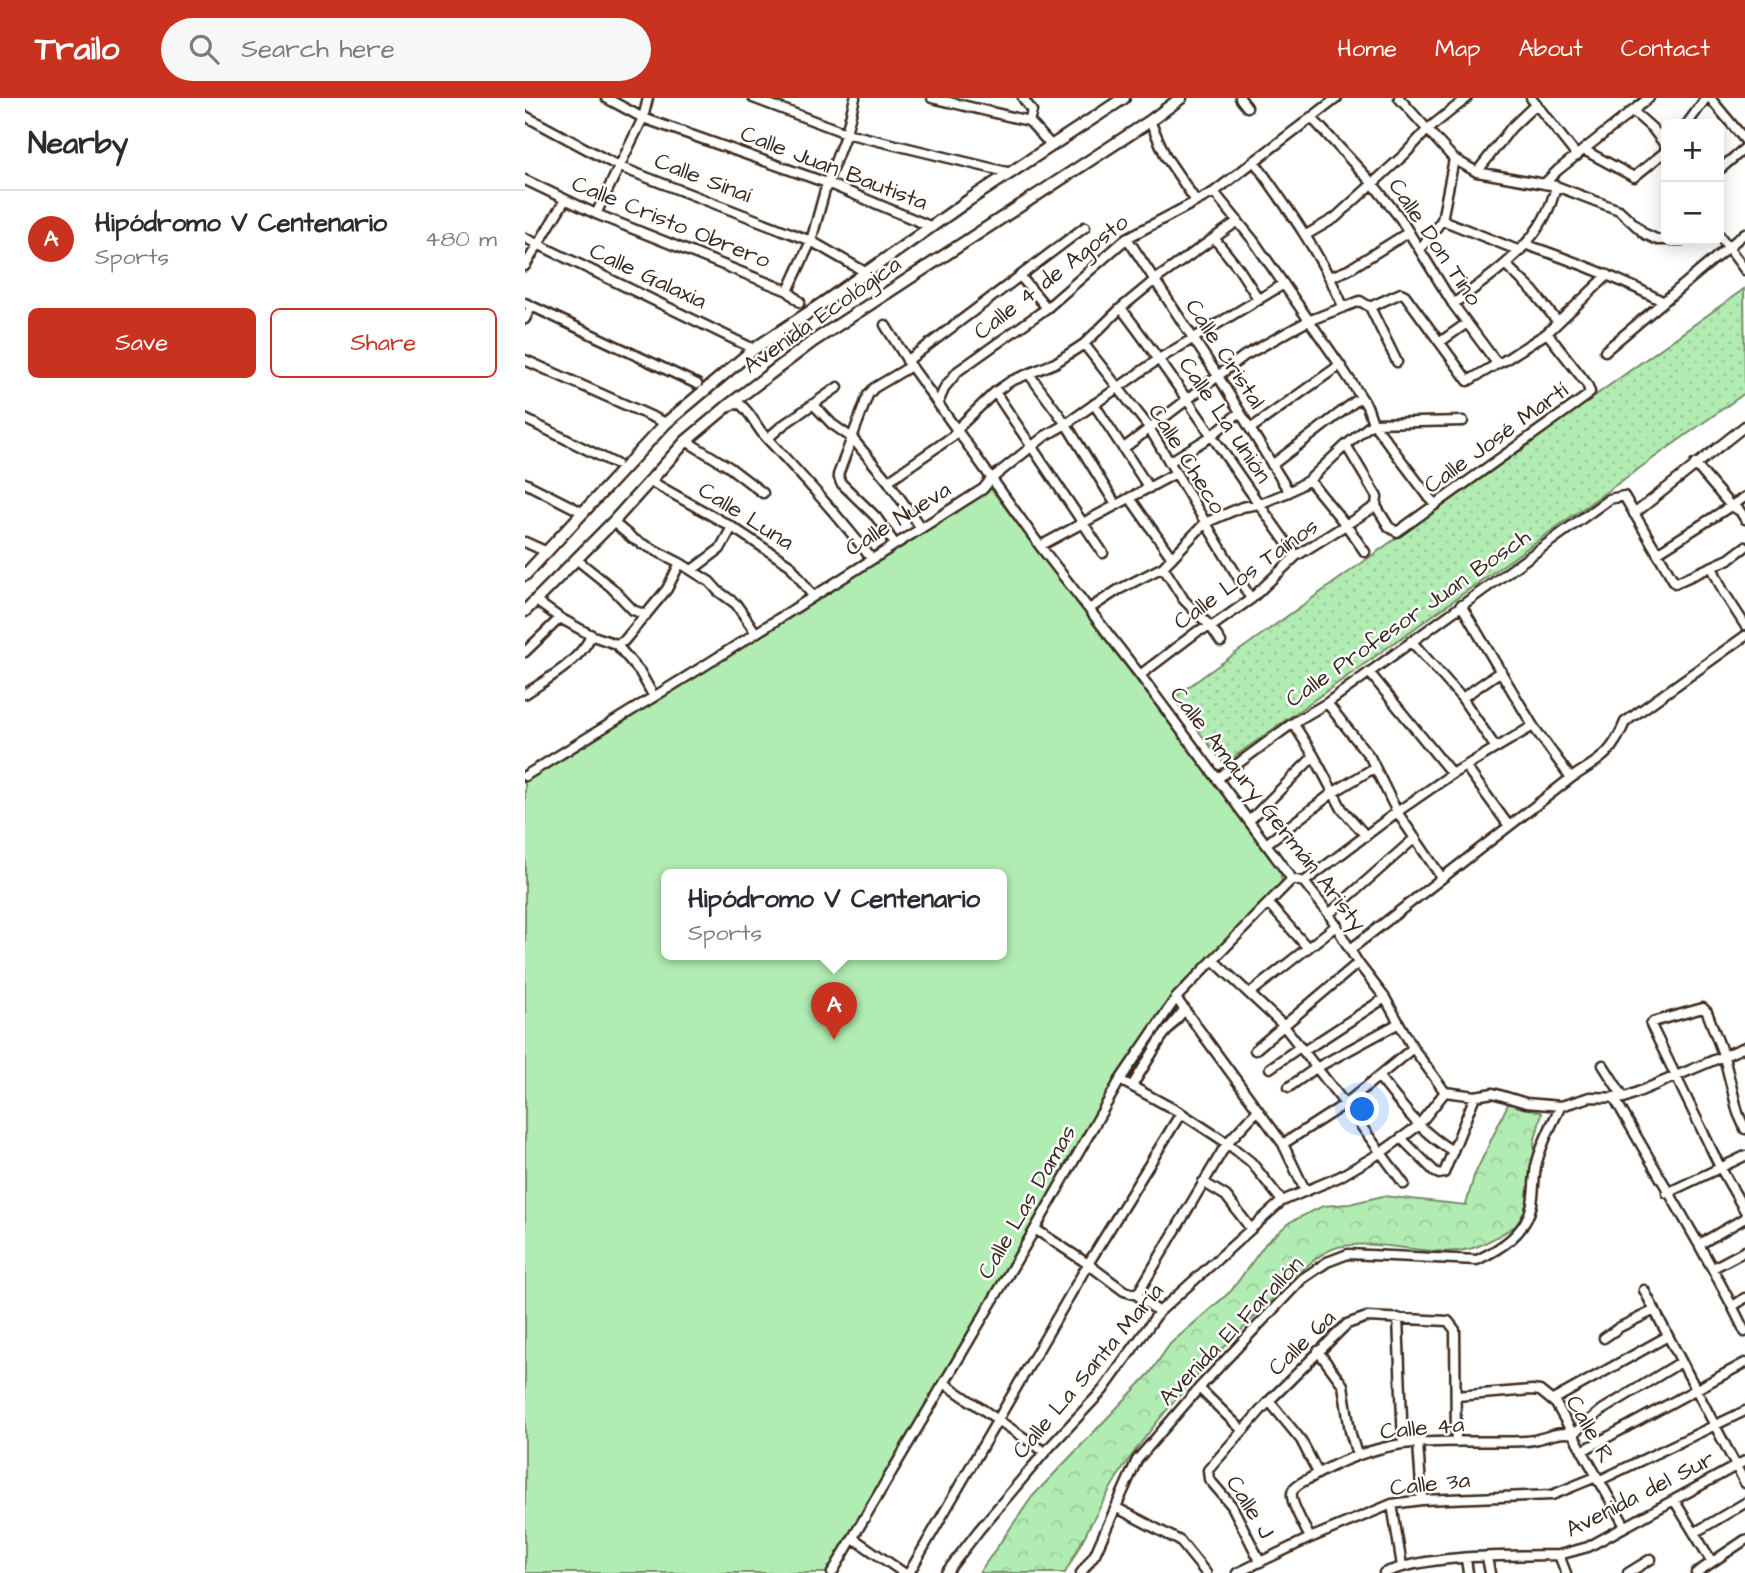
<!DOCTYPE html>
<html lang="en">
<head>
<meta charset="utf-8">
<style>
  body { margin:0; font-family:"Architects Daughter",sans-serif; background:#f7f7f7; color:#2b2b33 }
  .controls { position:absolute; right:21px; top:21px; display:grid; overflow:hidden; border-radius:10px; box-shadow:0 4px 18px #0003 }
  .controls button { width:63px; height:63px; display:grid; place-items:center; padding:0; border:0; border-bottom:2px solid #e1e1e2; background:#fff; color:#2b2b33; font:35px sans-serif }
  .you { position:absolute; left:838px; top:1012px; width:24px; height:24px; margin:-18px; border:5px solid #fff; border-radius:50%; background:#1a73e8; box-shadow:0 0 0 10px #1a73e833 }
  .badge { display:grid; place-items:center; width:46px; height:46px; border-radius:50%; background:#c8321e; color:#fff; font-size:23px; font-weight:700 }
  .pin { position:absolute; translate:-50% -58px; filter:drop-shadow(0 2px 4px #0008) }
  .pin::after { content:''; position:absolute; top:37px; width:24px; height:21px; background:inherit; clip-path:polygon(0 0,100% 0,50% 100%) }
  .popup { position:absolute; left:136px; top:771px; width:346px; height:91px; box-sizing:border-box; display:grid; place-content:center; border-radius:10px; background:#fff; filter:drop-shadow(0 2px 5px #0005); font-size:23px; white-space:nowrap; color:#7c7c81 }
  .popup b { font-size:26px; color:#2b2b33 }
  .popup::after { content:''; position:absolute; left:50%; top:100%; margin-left:-14px; border:14px solid transparent; border-top-color:#fff }
  .list { margin:0; padding:0; list-style:none }
  h2 { display:flex; justify-content:space-between; align-items:center; height:91px; margin:0; padding:0 28px; font-size:30px }
  h2 small { font-size:23px; font-weight:400; color:#7c7c81 }
  .list li { display:grid; grid-template-columns:46px 1fr auto; gap:21px; align-items:center; box-sizing:border-box; height:98px; padding:0 28px; border-top:2px solid #e1e1e2 }
  .list b { display:block; font-size:26px; white-space:nowrap }
  .list p { margin:0; font-size:23px; white-space:nowrap; color:#7c7c81 }
  .list em { font-size:23px; font-style:normal; color:#7c7c81 }
  .actions { display:flex; gap:14px; padding:21px 28px }
  .actions a { flex:1; padding:16px 0; border:2px solid #c8321e; border-radius:10px; text-align:center; font-size:24px; color:#c8321e }
  .actions .main { background:#c8321e; color:#fff }
  .icon { flex:none; width:38px; height:38px; fill:none; stroke:currentColor; stroke-width:2; stroke-linecap:round; stroke-linejoin:round }
  .map { position:relative; flex:none; width:1220px; height:1475px; overflow:hidden }
  header { display:flex; align-items:center; gap:42px; box-sizing:border-box; height:98px; padding:0 35px; background:#c8321e; color:#fff }
  header strong { font-size:33px }
  nav { display:flex; gap:38px; margin-inline-start:auto; font-size:24px }
  .search { width:490px; height:63px; background:#f7f7f7; display:flex; align-items:center; gap:18px; box-sizing:border-box; padding:0 24px; border-radius:38px; color:#7c7c81; font-size:26px }
  main { display:flex }
  aside { flex:1; background:#fff }
  .map>svg:first-child { display:block }
</style>
</head>
<body>
<header>
<strong>Trailo</strong>
<div class="search"><svg class="icon" aria-label="search" viewBox="0 0 24 24"><circle cx="10" cy="10" r="6"/><path d="M15 15l6 6"/></svg>Search here</div>
<nav><a>Home</a><a>Map</a><a>About</a><a>Contact</a></nav>
</header>
<main>
<aside>
<h2>Nearby<small></small></h2>
<ul class="list">
<li><span class="badge">A</span><div><b>Hipódromo V Centenario</b><p>Sports</p></div><em>480 m</em></li>
</ul>
<div class="actions"><a class="main">Save</a><a>Share</a></div>
</aside>
<div class="map">
<svg width="1220" height="1475" viewBox="0 0 1220 1475">
  <defs>
    <pattern id="forest-crowns" width="20" height="18" patternUnits="userSpaceOnUse" patternTransform="scale(1.75)"><rect width="20" height="18" fill="#b1edb2"/><path d="M2 6a3 3 0 1 1 6 0M12 15a3 3 0 1 1 6 0" fill="none" stroke="#99cb99"/></pattern>
    <pattern id="park-dots" width="8" height="8" patternUnits="userSpaceOnUse" patternTransform="scale(1.75)"><rect width="8" height="8" fill="#b1edb2"/><path d="M2 2h.1M6 6h.1" fill="none" stroke="#99cb99" stroke-width="1.8" stroke-linecap="round"/></pattern>
  </defs>
  <rect width="100%" height="100%" fill="#fff"/>
  <filter id="ink" filterUnits="userSpaceOnUse"><feTurbulence type="fractalNoise" baseFrequency=".0143" numOctaves="2"/><feDisplacementMap in="SourceGraphic" scale="14" xChannelSelector="R" yChannelSelector="G"/><feConvolveMatrix kernelMatrix="1 2 1 2 8 2 1 2 1" color-interpolation-filters="sRGB"/></filter>
  <g filter="url(#ink)">
    <!-- forest -->
    <path fill="url(#forest-crowns)" stroke="#768c68" stroke-width="2" d="M984,1004l33,11 -8,30 3,21 -10,55c-17,10 -33,21 -51,28 -39,14 -94,-10 -138,0 -22,6 -46,33 -62,49 -55,53 -112,110 -154,174 -22,33 -38,69 -57,103h-86l53,-76 118,-124 20,-29 61,-53 35,-48 24,-21 33,-16 26,-2 34,-8 83,9 8,-29z"/>
    <!-- park -->
    <path fill="url(#park-dots)" stroke="#768c68" stroke-width="2" d="M1219,191l1,104 -521,371 -51,-66z"/>
    <!-- pitch -->
    <path fill="#b1edb2" stroke="#768c68" stroke-width="2" fill-rule="evenodd" d="M466,391l289,380 2,13 -79,84 -86,113 -291,494h-301v-794zM141,776h336v80h-336z"/>
    <g fill="none" stroke-linecap="round" stroke-linejoin="round">
      <!-- minor casing -->
      <g stroke="#3b2a1e" stroke-width="13">
        <path id="minor" d="M81,0l37,20 184,65 105,44
          M228,0l93,35 165,40
          M407,0l97,23 22,24
          M498,0l9,13 -3,10
          M715,0l7,9
          M874,0l55,61 23,13 79,14 63,24 26,24 13,6h24
          M1006,0l46,58
          M1185,0l35,42
          M1104,15h6l18,16 13,17
          M0,18l95,51 191,74 56,32
          M786,19l62,67 27,34 53,86 43,58h6l45,-29 61,-58
          M625,23l16,36 30,44
          M1162,26l19,-26
          M1059,52l50,27 32,-26
          M729,63c33,46 66,92 89,145
          M1194,72l26,-22
          M952,74l34,-44 24,-23
          M0,82l71,34 192,77 12,11
          M1019,86l14,-14 91,-72
          M689,94l39,48 87,125 27,41 6,17 62,82
          M71,116l47,-96 5,-20
          M917,122l78,31
          M781,137l29,-17 70,-64 23,-25 39,-31
          M1194,137l26,35
          M0,140l229,111
          M602,140l91,138 71,116
          M689,140l25,31 20,31
          M1002,147c47,16 92,33 135,56
          M895,151l22,-29 12,-61
          M981,167l27,26 24,30
          M0,168l40,-66
          M495,178l27,32
          M805,179l18,-7 61,-38
          M263,193l23,-50 16,-58 19,-50 9,-35
          M0,205l172,81
          M928,206c43,-32 91,-62 103,-118
          M596,210c61,80 115,166 175,248
          M0,221l6,-12
          M360,227l26,41 129,180 100,129 152,204 12,3 25,32 29,49 27,35 28,50 32,44 30,4 18,-3 33,10 35,3 29,-9 34,1 121,-51
          M915,244l27,-19
          M559,246l64,82 103,173
          M1080,253l140,-118
          M0,262l141,63
          M382,263l178,-134
          M872,264l-27,-55 31,-14 4,2 63,86 31,-18
          M504,276l37,50 50,81
          M470,294l108,161
          M413,305l7,-16 13,-16 89,-63 80,-70 87,-46 123,-94
          M288,306l19,20 20,14 36,43 33,47
          M569,306l55,84
          M204,307l11,-1c10,8 15,20 23,30 37,40 75,81 108,124
          M0,321l91,45
          M725,331l90,-64
          M243,340l15,-13 55,-38
          M161,343l43,26 34,26
          M821,347l31,52 -1,9
          M599,350l120,-92 64,-35 52,-20 10,6
          M644,364l41,-25 30,-25
          M1170,366l35,41 10,6 5,8
          M747,367l89,-68
          M784,382l37,45 19,27
          M125,383l82,46 58,38 22,30
          M363,383l65,-45 4,-7 38,-37 16,-11 44,-18 29,-19 37,-36 34,-28 83,-59
          M0,385l59,30
          M605,400l42,60
          M851,408l13,21 8,5 190,-136 3,-4 -3,-8 -40,-51
          M1109,416l111,-88
          M88,424l20,17 47,24 30,19 8,9 18,13 20,29
          M0,444l22,10
          M370,446l-19,-27 -35,-34 -3,-8 30,-80 6,-7 37,-22
          M515,448l136,-73
          M1132,455l88,-56
          M51,461l35,28 22,23 13,5
          M638,469l21,33 27,27 10,15
          M1187,469l11,24 22,34
          M167,472l28,-21 12,-22
          M11,503l24,17 29,16
          M936,507l72,121 38,52
          M564,511l29,-19 45,-23 42,-44 37,-16 17,-3 30,-12 20,-12 37,-35 27,-22 90,-2
          M68,538l-3,-2 -1,2 1,2 3,-2 23,8 8,-3 43,-52 13,-26
          M886,543l51,57 34,50
          M91,546l24,28 14,25
          M0,554l35,-34
          M844,574l83,102
          M615,577l58,-44 13,-4 40,-28 45,-43 80,-50
          M0,596c22,-15 52,-31 65,-56
          M937,600l39,-27
          M802,605l43,54 27,55 45,66
          M768,625l21,33 28,53 24,27
          M941,669l43,59
          M0,678l179,-110 279,-177 8,-10 54,-43 21,-12 93,-65 125,-75
          M692,681l76,-56 34,-20 282,-204 15,-3 51,87 54,-24 16,-12
          M724,723l65,-65
          M741,746l68,-52 40,-24
          M779,784l93,-70 55,-38 81,-48
          M744,806l39,44
          M804,816l86,-76
          M827,850l219,-170c29,-19 40,-22 54,-56l120,-86
          M689,863l69,64 62,79 59,80
          M725,895l87,-68
          M651,900l107,146 22,46
          M730,952l103,-87
          M779,953l81,-53
          M1078,967l21,33
          M745,970l30,-21
          M854,979c23,29 42,56 74,74
          M595,982l61,33 46,30 24,19 31,39
          M607,988l30,-49 23,-28
          M764,989l27,-19 83,-45
          M1089,999c44,79 92,154 131,235
          M1220,1031l-7,-16 -14,-56 -17,-45 -4,-4 -50,14 -2,3 69,142 25,44
          M876,1040l34,34 4,2 5,-1 31,-77
          M758,1046l62,-40 68,-56
          M678,1084l23,14 25,33
          M1142,1095l78,-37
          M510,1131l53,35 36,27 13,4 22,17
          M1175,1146l45,-26
          M1188,1170l32,-17
          M1119,1192l101,193
          M612,1197l90,-152 31,-33
          M1208,1208l12,-8
          M873,1220l5,126
          M1079,1240l16,-11 35,-17
          M793,1253l25,34 7,46 7,24
          M419,1285l101,69
          M674,1290l43,42
          M931,1298l76,-6 8,1 16,13 69,122
          M1028,1302l115,-64
          M744,1303l32,39 17,33
          M893,1346l4,56
          M1057,1353l163,-88
          M1073,1383l147,-70
          M1149,1402l38,62
          M867,1406l10,62
          M592,1410l63,33 26,32
          M1169,1435l51,-30
          M328,1440l51,35
          M785,1440c-4,-9 -20,-35 -18,-45 1,-8 13,-12 20,-16 27,-16 59,-28 90,-33 41,-5 83,-1 124,-3 17,-1 31,-11 47,-7l29,-24 79,-48
          M1034,1457l7,18
          M962,1460l3,15
          M941,1461l2,14
          M735,1463l-28,-55 -23,-27 -1,-9 61,-69 78,-77 20,-7 81,4 7,9 1,112
          M307,1475l203,-344 85,-149 56,-82 116,-119
          M384,1475l179,-309 93,-151
          M421,1475l33,-43 66,-78 58,-62 56,-78 123,-111 57,-24 43,-25 36,-26 27,-34
          M556,1475l14,-19 42,-94 62,-72 103,-109 25,-17 21,-8 129,6c25,-12 49,-27 55,-56 2,-12 2,-25 4,-38 5,-21 15,-41 25,-60
          M712,1475l73,-35 82,-34 30,-4 130,-5 44,-18
          M859,1475c47,-19 124,-17 175,-18l29,-8 157,-86
          M1103,1475l23,-14
          M1171,1475l49,-33"/>
      </g>
      <!-- major casing -->
      <g stroke="#3b2a1e" stroke-width="15">
        <path id="major" d="M0,477l141,-152 88,-74 69,-46 146,-103 155,-102
          M0,513l88,-89 73,-81 43,-36 83,-63 338,-221 31,-23"/>
      </g>
      <!-- minor -->
      <use href="#minor" stroke="#fff" stroke-width="8"/>
      <!-- major -->
      <use href="#major" stroke="#fff" stroke-width="10"/>
    </g>
  </g>
  <g text-anchor="middle" dominant-baseline="central" stroke-width="5" stroke-linejoin="round" paint-order="stroke">
    <!-- street labels -->
    <g font-size="23" fill="#3b2a1e" stroke="#fff">
      <text transform="translate(309 70) rotate(21)">Calle Juan Bautista</text>
      <text transform="translate(178 80) rotate(21)">Calle Sinaí</text>
      <text transform="translate(146 124) rotate(22)">Calle Cristo Obrero</text>
      <text transform="translate(910 144) rotate(56)">Calle Don Tino</text>
      <text transform="translate(123 178) rotate(25)">Calle Galaxia</text>
      <text transform="translate(526 179) rotate(-38)">Calle 4 de Agosto</text>
      <text transform="translate(297 217) rotate(-35)">Avenida Ecológica</text>
      <text transform="translate(700 256) rotate(57)">Calle Cristal</text>
      <text transform="translate(700 322) rotate(56)">Calle La Unión</text>
      <text transform="translate(971 340) rotate(-36)">Calle José Martí</text>
      <text transform="translate(662 361) rotate(58)">Calle Checo</text>
      <text transform="translate(221 418) rotate(32)">Calle Luna</text>
      <text transform="translate(373 421) rotate(-32)">Calle Nueva</text>
      <text transform="translate(721 476) rotate(-36)">Calle Los Taínos</text>
      <text transform="translate(883 520) rotate(-35)">Calle Profesor Juan Bosch</text>
      <text transform="translate(743 711) rotate(52)">Calle Amaury Germán Aristy</text>
      <text transform="translate(502 1104) rotate(-60)">Calle Las Damas</text>
      <text transform="translate(706 1233) rotate(-46)">Avenida El Farallón</text>
      <text transform="translate(777 1245) rotate(-44)">Calle 6a</text>
      <text transform="translate(563 1273) rotate(-50)">Calle La Santa María</text>
      <text transform="translate(897 1330) rotate(-5)">Calle 4a</text>
      <text transform="translate(1065 1331) rotate(60)">Calle R</text>
      <text transform="translate(905 1386) rotate(-6)">Calle 3a</text>
      <text transform="translate(1115 1396) rotate(-27)">Avenida del Sur</text>
      <text transform="translate(725 1409) rotate(58)">Calle J</text>
    </g>
  </g>
</svg>
<div class="controls">
<button>+</button>
<button>−</button>
</div>
<div class="you"></div>
<div class="pin badge" style="left:309px;top:942px">A</div>
<div class="popup"><b>Hipódromo V Centenario</b>Sports</div>
</div>
</main>
</body>
</html>
